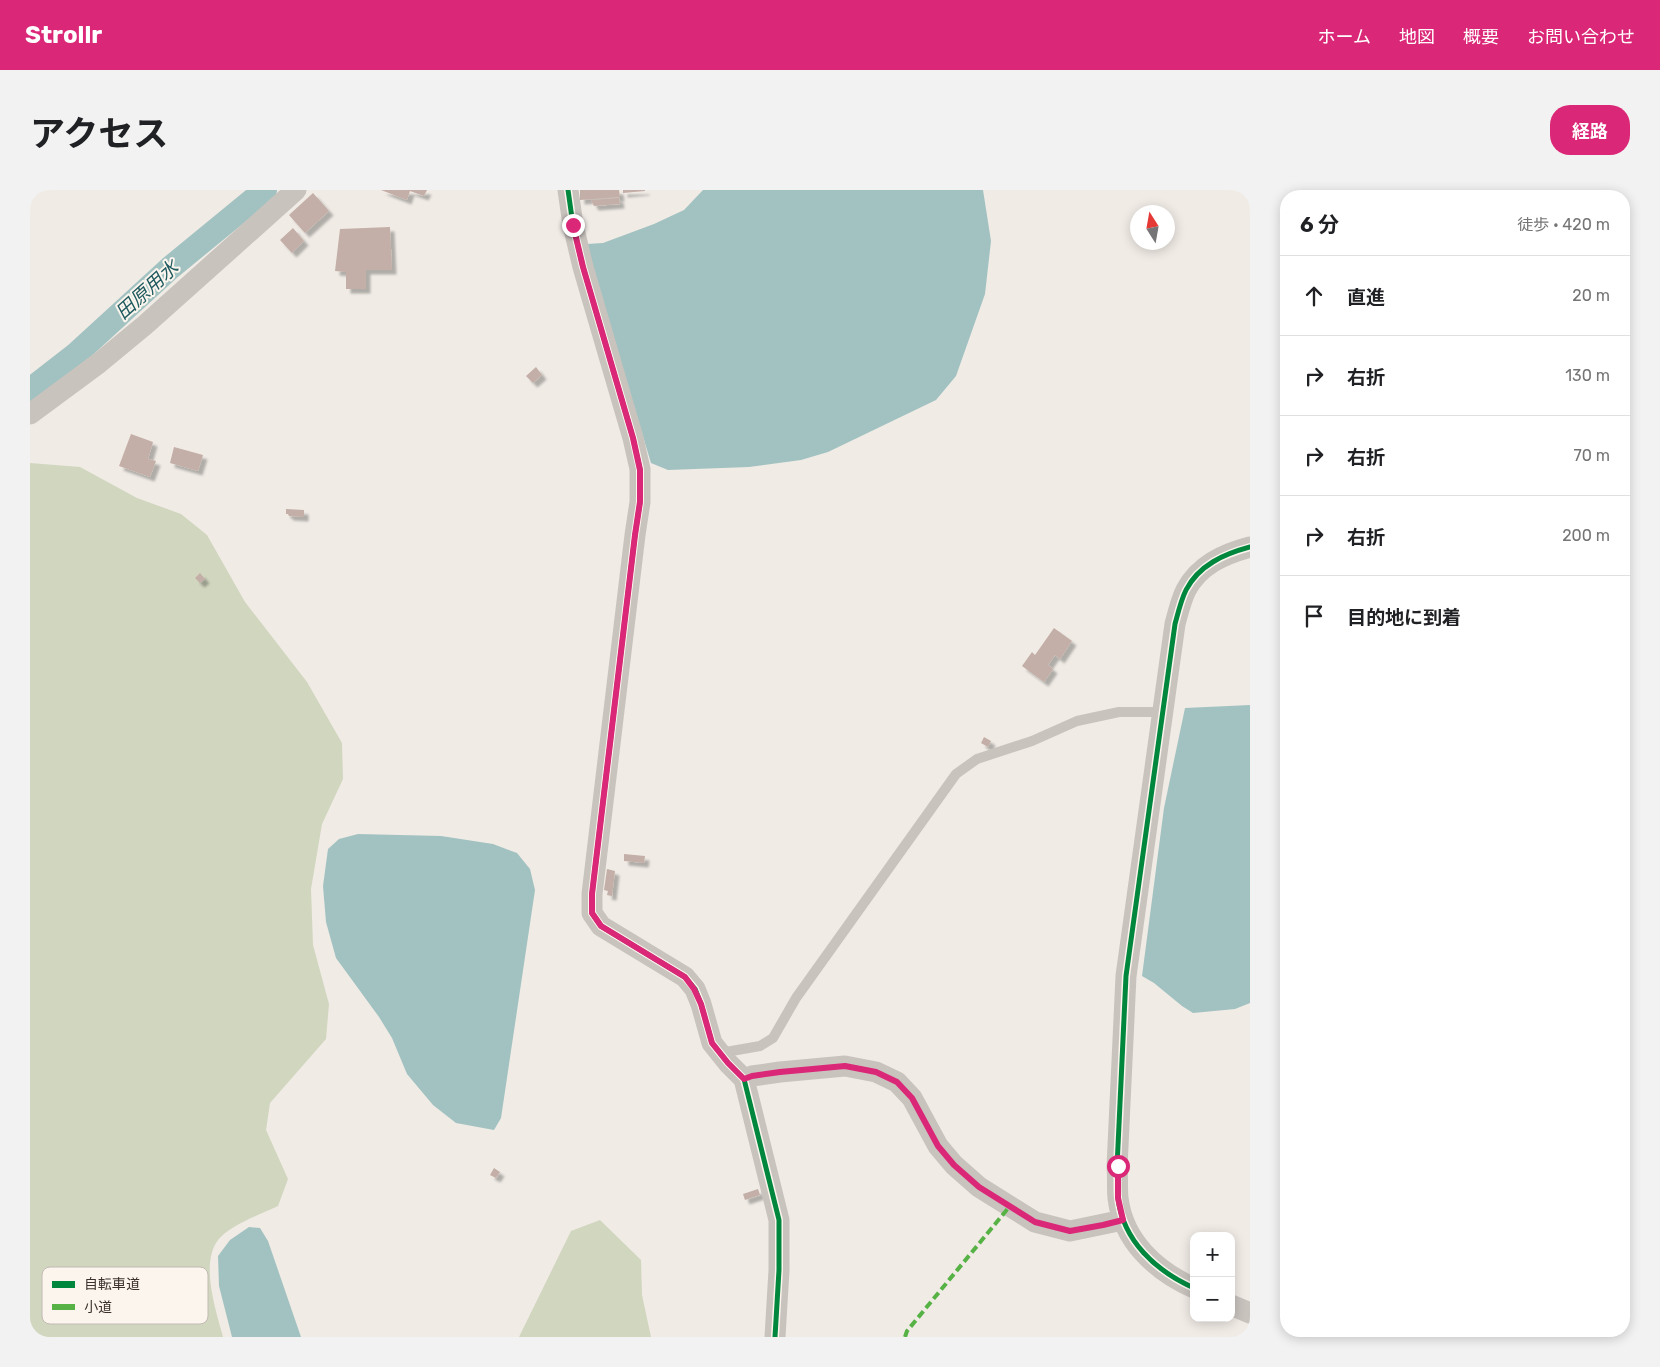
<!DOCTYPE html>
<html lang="ja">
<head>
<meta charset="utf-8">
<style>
  body { margin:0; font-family:Rubik,"Noto Sans JP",sans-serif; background:#f2f2f2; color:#202124 }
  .controls { position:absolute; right:15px; bottom:15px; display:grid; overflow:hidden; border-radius:10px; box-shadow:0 2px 12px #0003 }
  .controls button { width:45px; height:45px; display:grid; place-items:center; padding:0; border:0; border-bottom:1px solid #e0e0e0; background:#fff; color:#202124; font:25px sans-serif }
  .compass { position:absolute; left:1100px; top:15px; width:45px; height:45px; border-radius:50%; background:#fff; box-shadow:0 2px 12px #0003; rotate:349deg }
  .stop { position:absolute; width:15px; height:15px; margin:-11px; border:4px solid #db2777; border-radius:50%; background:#fff }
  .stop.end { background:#db2777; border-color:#fff; box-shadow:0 1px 5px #0008 }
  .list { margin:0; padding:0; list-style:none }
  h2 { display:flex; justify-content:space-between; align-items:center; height:65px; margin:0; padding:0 20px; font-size:21px }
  h2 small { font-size:16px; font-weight:400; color:#757577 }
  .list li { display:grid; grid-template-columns:32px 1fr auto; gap:15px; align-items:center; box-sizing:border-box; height:80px; padding:0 20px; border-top:1px solid #e0e0e0 }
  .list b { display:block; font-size:19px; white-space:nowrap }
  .list em { font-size:16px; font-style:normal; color:#757577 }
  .icon { flex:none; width:28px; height:28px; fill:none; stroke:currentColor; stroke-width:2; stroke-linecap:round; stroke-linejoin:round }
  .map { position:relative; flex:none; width:1220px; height:1147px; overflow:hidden; border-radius:20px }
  header { display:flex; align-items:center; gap:30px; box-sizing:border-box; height:70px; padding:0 25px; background:#db2777; color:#fff }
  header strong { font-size:24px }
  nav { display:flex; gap:28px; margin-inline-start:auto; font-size:18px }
  .intro { display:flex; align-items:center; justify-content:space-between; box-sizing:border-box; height:120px; padding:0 30px }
  h1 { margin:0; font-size:35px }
  .button { padding:12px 22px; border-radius:20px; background:#db2777; color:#fff; font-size:18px; font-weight:700 }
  main { display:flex; gap:30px; padding:0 30px }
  aside { flex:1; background:#fff; border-radius:20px; box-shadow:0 2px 12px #0003 }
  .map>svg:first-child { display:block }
</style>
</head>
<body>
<header>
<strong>Strollr</strong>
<nav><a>ホーム</a><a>地図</a><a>概要</a><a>お問い合わせ</a></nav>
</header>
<div class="intro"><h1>アクセス</h1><a class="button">経路</a></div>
<main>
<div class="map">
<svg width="1220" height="1147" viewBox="0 0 1220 1147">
  <defs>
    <filter id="shadow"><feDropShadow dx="4.5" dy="4.5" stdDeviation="1" flood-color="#0004"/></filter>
  </defs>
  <rect width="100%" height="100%" fill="#f0ebe5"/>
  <!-- green -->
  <path fill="#d1d6bf" d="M0,273l50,4 57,31 44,16 26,21 38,67 62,80 35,61 1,36 -21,45 -11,65 2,56 16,59 -3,35 -56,64 -4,27 22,49 -10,27c-17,8 -48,19 -60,34 -18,24 -2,71 5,97h-193z
    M570,1030l41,40 1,35 9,42h-132l52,-106z"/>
  <!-- water -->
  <path fill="#a1c2c1" d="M673,0h280l8,51 -6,53 -29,82 -20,24 -108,52 -27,8 -52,7 -81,3 -17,-7 -63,-209 -1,-10 16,-1 51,-19 30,-14z
    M1220,515v298l-15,6 -42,4 -11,-7 -28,-23 -12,-7 22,-168 21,-100z
    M328,644l83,2 52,8 24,9 13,16 5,21 -34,228 -7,12 -38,-7 -23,-18 -26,-31 -15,-36 -13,-21 -43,-59 -10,-36 -3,-36 5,-37 11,-10z
    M219,1037l11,1 8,13 33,96h-69l-13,-51 -1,-30 12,-16z"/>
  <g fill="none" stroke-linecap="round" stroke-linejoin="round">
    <!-- canal -->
    <path stroke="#a1c2c1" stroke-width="24" d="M0,200l45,-35 95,-87 95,-78"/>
  </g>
  <!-- building -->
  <path fill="#c3afa7" filter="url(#shadow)" d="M351,0h46l-3,6 -14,-5 -3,9z
    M550,0h39l1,7 -40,3z
    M593,0h22v1l-22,2z
    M283,3l16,18 -24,22 -16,-18z
    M589,8l1,6 -26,2 -3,-6z
    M360,37l2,43h-26v19h-20v-17l-11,-1 5,-42z
    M263,38l11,13 -12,12 -12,-13z
    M506,177l6,8 -9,8 -7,-7z
    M101,244l22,8 -5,17 8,2 -6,16 -31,-11z
    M144,257l29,8 -5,16 -28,-8z
    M256,319l18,1v7l-15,-1 -1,-2h-2z
    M170,383l5,6 -5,4 -5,-5z
    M1024,438l18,13 -12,18 -5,-4 -7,10 5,4 -9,13 -22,-16 10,-14 3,3z
    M954,547l7,4 -3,6 -7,-4z
    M594,664l21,2 -1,7 -20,-2z
    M577,679l8,2 -3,25 -5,-1 1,-4 -4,-1z
    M464,978l6,4 -4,6 -6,-3z
    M728,999l2,6 -15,5 -2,-6z"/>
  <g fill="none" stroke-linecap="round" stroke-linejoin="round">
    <!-- lane -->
    <path stroke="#c9c3be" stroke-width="10" d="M690,863l40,-7 13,-8 23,-40 160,-224 21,-15 55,-18 45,-20 42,-9h44"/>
    <!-- street -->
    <path stroke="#c9c3be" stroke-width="21" d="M538,0l5,35 10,42 50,171 7,31v33l-5,33 -43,359v19l9,13 84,51 10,12 6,15 11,39 16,20 16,16 35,141v50l-4,67
      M0,224l69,-51 46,-38 151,-135
      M714,889l8,-3 28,-4 65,-6 31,6 21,10 15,16 26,48 16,19 25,22 56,35 35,9 53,-11
      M1164,1098c-38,-17 -71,-47 -76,-90 -1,-10 0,-21 -1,-31l9,-191 49,-352c3,-11 6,-24 11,-34 13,-25 38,-36 64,-43
      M1201,1115l19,8"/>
    <!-- quiet -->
    <path stroke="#57b246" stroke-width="4" stroke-dasharray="8 4" stroke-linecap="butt" d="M875,1147l2,-6 103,-125"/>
    <!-- cycleway casing -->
    <g stroke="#fbf5ee" stroke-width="8">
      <path id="cycleway" d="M538,0l5,35 10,42 50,171 7,31v33l-5,33 -43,359v19l9,13 84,51 10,12 6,15 11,39 16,20 16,16 35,141v50l-4,67
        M1164,1098c-38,-17 -71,-47 -76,-90 -1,-10 0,-21 -1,-31l9,-191 49,-352c3,-11 6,-24 11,-34 13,-25 38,-36 64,-43"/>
    </g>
    <!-- cycleway -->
    <use href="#cycleway" stroke="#00873e" stroke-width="5"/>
  </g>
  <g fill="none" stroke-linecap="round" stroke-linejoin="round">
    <!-- route -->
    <path stroke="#db2777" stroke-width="6" d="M543,35l10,42 50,171 7,32v32l-5,33 -43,359v19l9,13 84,51 9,12 7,15 11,39 16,20 16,16 8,-3 28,-4 65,-6 31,6 21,10 15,16 26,48 16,19 25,22 56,35 35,9 33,-6 20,-5 -5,-22v-32"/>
  </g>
  <g text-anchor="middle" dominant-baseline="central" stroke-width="4" stroke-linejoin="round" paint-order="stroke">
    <!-- water labels -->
    <g font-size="19" font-style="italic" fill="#1f5a5e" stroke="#fbf5ee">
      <text transform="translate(117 100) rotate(-42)">田原用水</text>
    </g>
  </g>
  <!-- legend -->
  <rect x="12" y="1077" width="166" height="57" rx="8" fill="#fbf5ee" stroke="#c1bab4" stroke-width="1"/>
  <rect x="22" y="1091" width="23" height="7" fill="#00873e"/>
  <rect x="22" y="1114" width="23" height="6" fill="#57b246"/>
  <g font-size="14" fill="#3b302b">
    <text x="54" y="1099">自転車道</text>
    <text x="54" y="1122">小道</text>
  </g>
</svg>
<div class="controls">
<button>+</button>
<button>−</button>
</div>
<svg class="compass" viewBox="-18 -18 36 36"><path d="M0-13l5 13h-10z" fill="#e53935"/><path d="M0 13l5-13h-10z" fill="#757577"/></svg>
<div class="stop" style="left:1088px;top:976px"></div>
<div class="stop end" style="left:543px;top:35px"></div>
</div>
<aside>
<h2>6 分<small>徒歩 · 420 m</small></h2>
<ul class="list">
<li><svg class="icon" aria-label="ahead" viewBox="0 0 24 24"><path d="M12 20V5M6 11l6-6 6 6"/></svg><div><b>直進</b></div><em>20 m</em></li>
<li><svg class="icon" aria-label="right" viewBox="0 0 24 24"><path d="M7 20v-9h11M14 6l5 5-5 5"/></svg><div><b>右折</b></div><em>130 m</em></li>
<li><svg class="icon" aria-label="right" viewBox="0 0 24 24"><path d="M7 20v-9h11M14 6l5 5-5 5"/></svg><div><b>右折</b></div><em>70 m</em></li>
<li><svg class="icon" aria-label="right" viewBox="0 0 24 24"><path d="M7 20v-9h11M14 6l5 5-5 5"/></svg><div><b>右折</b></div><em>200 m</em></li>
<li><svg class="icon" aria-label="arrive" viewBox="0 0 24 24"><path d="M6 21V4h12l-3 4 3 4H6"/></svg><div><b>目的地に到着</b></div></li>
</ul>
</aside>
</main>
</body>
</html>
